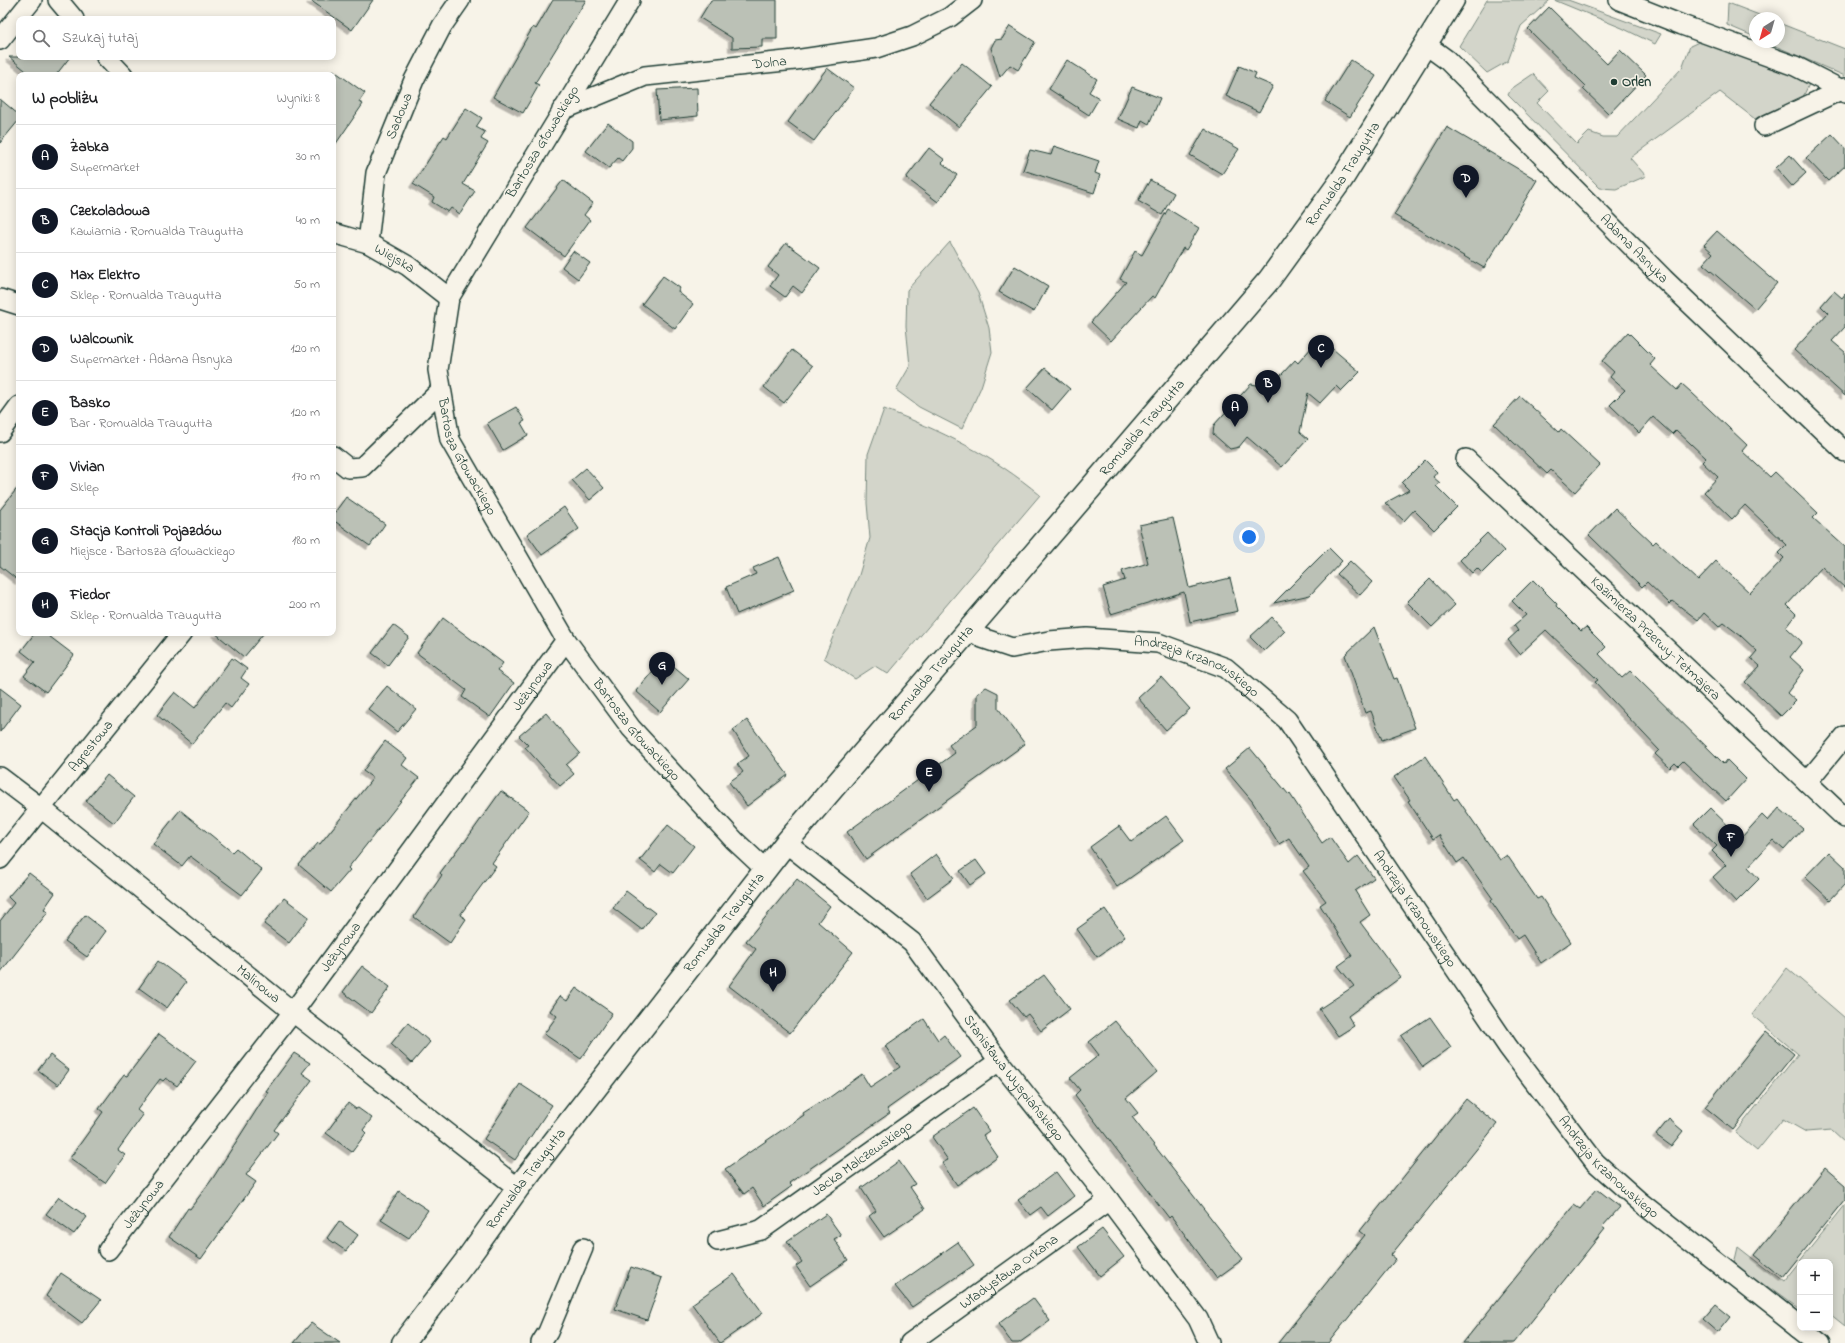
<!DOCTYPE html>
<html lang="pl">
<head>
<meta charset="utf-8">
<style>
  body { margin:0; font-family:"Indie Flower",sans-serif; background:#f6f6f6; color:#202124 }
  .controls { position:absolute; right:12px; bottom:12px; display:grid; overflow:hidden; border-radius:8px; box-shadow:0 2px 10px #0003 }
  .controls button { width:36px; height:36px; display:grid; place-items:center; padding:0; border:0; border-bottom:1px solid #e0e0e0; background:#fff; color:#202124; font:20px sans-serif }
  .compass { position:absolute; left:1749px; top:12px; width:36px; height:36px; border-radius:50%; background:#fff; box-shadow:0 2px 10px #0003; rotate:217deg }
  .you { position:absolute; left:1249px; top:537px; width:14px; height:14px; margin:-10px; border:3px solid #fff; border-radius:50%; background:#1a73e8; box-shadow:0 0 0 6px #1a73e833 }
  .badge { display:grid; place-items:center; width:26px; height:26px; border-radius:50%; background:#111827; color:#fff; font-size:13px; font-weight:700 }
  .pin { position:absolute; translate:-50% -33px; filter:drop-shadow(0 1px 2px #0008) }
  .pin::after { content:''; position:absolute; top:21px; width:14px; height:12px; background:inherit; clip-path:polygon(0 0,100% 0,50% 100%) }
  .list { margin:0; padding:0; list-style:none }
  h2 { display:flex; justify-content:space-between; align-items:center; height:52px; margin:0; padding:0 16px; font-size:17px }
  h2 small { font-size:13px; font-weight:400; color:#757577 }
  .list li { display:grid; grid-template-columns:26px 1fr auto; gap:12px; align-items:center; box-sizing:border-box; height:64px; padding:0 16px; border-top:1px solid #e0e0e0 }
  .list b { display:block; font-size:15px; white-space:nowrap }
  .list p { margin:0; font-size:13px; white-space:nowrap; color:#757577 }
  .list em { font-size:13px; font-style:normal; color:#757577 }
  .icon { flex:none; width:22px; height:22px; fill:none; stroke:currentColor; stroke-width:2; stroke-linecap:round; stroke-linejoin:round }
  .map { position:relative; flex:none; width:1845px; height:1343px; overflow:hidden }
  .search { position:absolute; background:#fff; box-shadow:0 2px 10px #0003; left:16px; top:16px; width:320px; height:44px; display:flex; align-items:center; gap:10px; box-sizing:border-box; padding:0 14px; border-radius:8px; color:#757577; font-size:15px }
  .panel { position:absolute; background:#fff; box-shadow:0 2px 10px #0003; left:16px; top:72px; width:320px; height:564px; border-radius:8px }
  .map>svg:first-child { display:block }
</style>
</head>
<body>
<div class="map">
<svg width="1845" height="1343" viewBox="0 0 1845 1343">
  <defs>
    <filter id="shadow"><feDropShadow dx="-3.5" dy="3.5" stdDeviation="0" flood-color="#0004"/></filter>
  </defs>
  <rect width="100%" height="100%" fill="#f7f3e8"/>
  <filter id="ink" filterUnits="userSpaceOnUse"><feTurbulence type="fractalNoise" baseFrequency=".025" numOctaves="2"/><feDisplacementMap in="SourceGraphic" scale="8" xChannelSelector="R" yChannelSelector="G"/><feConvolveMatrix kernelMatrix="1 2 1 2 8 2 1 2 1" color-interpolation-filters="sRGB"/></filter>
  <g filter="url(#ink)">
    <!-- green -->
    <path fill="#d3d5ca" stroke="#79897f" d="M1487,0h63l-29,26 -13,35 -21,12 -28,-27z
      M1554,0h14l93,34 -6,10 -33,-16z
      M1728,3l39,15h-12v19l-28,-12z
      M1779,23l66,26v27l-79,-34h13z
      M1701,41l109,41 -7,15 -48,22 -35,-27 -90,66 16,18 -30,13 -16,-1 -92,-93 3,-6 22,-15 16,17 -12,12 40,41 12,-12 14,5h14l65,-69 8,-22z
      M950,242l28,51 11,35 3,24 -11,35 -19,42 -43,-22 -23,-17 14,-24 -4,-40 1,-36z
      M884,409c56,21 110,47 156,86l-152,179 -13,-8 -20,13 -31,-21 35,-83 11,-37 -3,-35 1,-49z
      M1787,968l58,50v124l-13,-12 -26,2 -23,-13 -26,32 -22,-18 63,-79 -46,-39z
      M1845,1205v121l-15,-12v-52h-30v43l-4,4 -62,-45 4,-17 45,35z"/>
    <!-- building -->
    <path fill="#bbc1b6" stroke="#1f3d34" filter="url(#shadow)" d="M310,0h63l-21,30z
      M553,0h33l-51,83 4,2 -16,28 -30,-16 40,-70 3,2z
      M711,0h66v39h-15v8l-30,1v-10l-32,-20z
      M1549,7l58,57 13,-14 26,25 -37,39 -26,-25 3,-3 -58,-57z
      M1010,26l25,16 -17,28 -8,-5 -10,12 -9,-29 4,-8 7,-1z
      M9,57h61l-14,18h-25z
      M1067,60l30,19 -8,13 10,6 -10,17 -40,-26z
      M1351,60l25,16 -26,41 -25,-16z
      M962,63l30,24 -33,40 -30,-24z
      M1239,66l17,7 -2,5 19,8 -14,26 -33,-16z
      M827,68l27,20 -40,53 -26,-19z
      M333,70l32,23 -6,9 4,2 -30,44z
      M1132,87l28,11 -11,26 -7,-4 -3,8 -21,-9z
      M697,88l1,28 -39,4 -2,-30z
      M0,99l19,16v5l-19,23z
      M466,108l16,10 -6,9 9,5 -4,7 7,4 -25,41 12,7 -15,23 -9,-6 -3,4 -16,-10 2,-5 -21,-13 31,-48 3,2z
      M608,123l24,18v7l-10,13 -4,-3 -9,10 -23,-17z
      M1447,127l90,53 -53,88 -90,-53z
      M1205,129l34,20 -17,25 -32,-19z
      M1832,134l13,14v18l-17,15 -22,-23z
      M1054,146l45,15 -4,12 5,2 -6,18 -71,-23 7,-20 21,5z
      M929,148l16,12 -3,3 15,12 -19,27 -32,-24z
      M1790,155l16,18 -14,13 -16,-18z
      M563,180l30,23 -9,12 6,5 -26,36 -37,-28z
      M1150,180l24,13 -12,22 -24,-14z
      M1168,209l31,19 -13,22 -3,-2 -28,50 -3,-2 -41,45 -20,-19 35,-40 -6,-3 15,-28 7,4z
      M1717,231l60,52 -22,26 -52,-45 10,-11 -9,-8z
      M786,243l34,25 -18,25 -9,-7 -8,11 -15,-11 8,-11 -10,-8z
      M573,251l17,12 -12,16 -16,-12z
      M1015,266l33,20 -14,26 -35,-20z
      M663,276l17,12 -2,4 15,12 -18,25 -33,-25z
      M1834,291l8,7 3,-4v33l-13,14 13,11v44l-51,-46 34,-37 -7,-7z
      M1628,332l27,27 -5,6 27,25 5,-6 9,8 56,53 -5,6 28,26 5,-5 43,41 -5,5 32,29v41l-23,-21 -35,38 9,9 -10,13 16,15 -12,15 14,13 -17,23 9,8 -15,15 -36,-34 15,-16 -9,-8 6,-7 -16,-15 -17,-13 -5,4 -15,-14 -6,7 -25,-19 -3,3 -23,-22 -5,5 -53,-52 26,-27 38,36 3,-3 42,39 18,-19 34,32 34,-35 -5,-5 8,-8 -42,-40 -13,14 -28,-27 14,-15 -16,-15 4,-4 -30,-28 -4,4 -19,-17 -14,16 -29,-28 15,-15 -15,-13 4,-5 -12,-11z
      M1320,338l40,34 -19,19 -5,-5 -16,17 -12,-10 -8,39 8,7 -26,28 -35,-30 -8,10 -9,2 -17,-15 1,-9 37,-41 19,3 25,-27 3,3z
      M792,350l21,16 -29,37 -20,-16z
      M1045,368l25,21 -18,21 -25,-22z
      M1520,396l39,36 2,-3 39,36 -25,27 -24,-22 -4,4 -53,-50z
      M516,407l9,14 -4,2 7,12 -25,15 -16,-27z
      M1425,460l12,12 -4,5 7,6 -4,3 21,21 -23,23 -20,-20 -10,11 -19,-18 24,-13 -7,-7z
      M586,468l18,20 -14,12 -18,-20z
      M19,486v95l-19,-15v-56z
      M346,497l39,27 -15,22 -37,-26v-5z
      M564,507l15,22 -37,26 -15,-21z
      M1173,518l16,70 41,-10 8,33 -48,11 -6,-30 -73,22 -8,-27 22,-7 -3,-9 26,-8 -9,-38z
      M1487,533l17,18 -22,22 -5,-5 -5,5 -12,-13z
      M1329,548l13,13 -32,34 -36,8z
      M779,557l15,33 -57,24 -11,-27 30,-13 -3,-6z
      M1350,561l22,21 -12,13 -23,-21z
      M1430,579l25,26 -23,22 -25,-25z
      M1533,580l24,24 -1,2 25,25 5,-4 20,20 -7,7 23,24 8,-7 94,93 3,-4 19,19 -20,22 -43,-40 -5,5 -3,-3 -5,5 -15,-14 4,-4 -64,-68 3,-2 -52,-50 -26,24 -12,-14 10,-9 -4,-6 12,-10 -14,-14z
      M1272,617l13,14 -21,20 -14,-14z
      M443,618l60,45 -6,8 17,12 -24,34 -28,-20 4,-7 -49,-37z
      M393,625l16,12 -21,28 -16,-12z
      M1374,627l20,52 3,-1 18,50 -33,12 -11,-29 -6,2 -20,-58z
      M35,633h10l29,22 -28,37 -22,-16 11,-14 -14,-11z
      M215,633h49l-20,24z
      M232,658l15,11 -6,9 8,6 -18,24 -6,-5 -33,41 -35,-29 18,-23 20,16z
      M664,658l25,21 -29,33 -24,-21z
      M1161,677l29,32 -24,21 -28,-32z
      M387,686l29,23 -19,23 -29,-23z
      M986,687l12,6v15l27,36 -159,115 -19,-27 108,-79 -6,-8 28,-20v-31z
      M0,688l21,16 -21,28z
      M546,713l34,40 -14,12 8,9 -14,12 -35,-39 3,-2 -9,-9z
      M747,720l41,55 -41,31 -18,-24 14,-10 -6,-8 12,-8 -16,-26z
      M385,741l22,17 -5,7 17,13 -71,90 2,2 -19,22 -32,-27 19,-22 2,1 53,-66 -10,-7z
      M1250,748l39,47 1,-1 32,49 8,-6 19,27 9,-8 16,22 -19,13 15,24 -10,7 41,55 -53,39 6,10 -16,10 -19,-27 35,-23 -16,-20 14,-10 -32,-51 6,-4 -23,-30 6,-4 -20,-29 -10,6 -27,-43 -27,-32z
      M1425,756l29,44 3,-2 43,62 7,-5 30,44 4,-2 30,45 -30,21 -18,-28 -6,4 -26,-38 2,-2 -29,-41 -7,5 -18,-28 -6,4 -25,-38 2,-1 -16,-23z
      M107,775l27,22 -20,26 -28,-22z
      M501,791l28,20 -37,52 4,3 -36,49 6,4 -16,24 -36,-26 28,-42 -2,-2 23,-31 1,1z
      M1710,808l31,30 21,-23 6,6 11,-13 24,21 -19,21 -11,-10 -25,27 11,12 -23,23 -23,-25 13,-12 -14,-14 5,-5 -23,-22z
      M180,810l52,42 4,-4 26,22 -20,25 -52,-39 -8,10 -29,-22z
      M1166,816l18,24 -67,47 -27,-40 29,-21 12,16z
      M668,825l26,21 -21,27 -12,-9 -6,8 -15,-12z
      M1829,852l16,15v17l-15,16 -25,-23z
      M936,854l18,24 -27,20 -17,-24z
      M976,860l10,14 -16,11 -10,-14z
      M29,873l26,20 -11,16 4,3 -48,61v-52l14,-18 -6,-6z
      M797,879l33,27 -12,16 35,30 -63,81 -61,-47 27,-37 -10,-8z
      M626,891l29,22 -13,17 -29,-22z
      M284,898l25,19 -20,26 -25,-19z
      M1105,909l20,28 -28,20 -20,-28z
      M85,915l21,16 -19,26 -22,-16z
      M158,961l28,21 -19,26 -28,-20z
      M362,966l28,21 -19,26 -28,-21z
      M1044,975l26,34 -29,22 -13,-17 -4,3 -14,-17z
      M576,988l36,25 -31,46 -37,-25 13,-18 -7,-5 10,-15 7,5z
      M1430,1017l21,30 -28,20 -22,-31z
      M924,1019l14,21 6,-5 16,22 -73,52 3,4 -101,70 3,3 -28,20 -12,-18 -8,6 -19,-25 79,-54 -1,-2 22,-14 1,1 36,-26 8,13 30,-20 -15,-21z
      M1115,1021l42,51 -31,26 12,15 -6,4 111,142 -26,19 -46,-62 -2,2 -94,-123 5,-5 -10,-12 29,-23 -10,-13z
      M408,1023l22,19 -18,21 -21,-19z
      M1766,1031l28,23 -61,76 -28,-23z
      M159,1034l37,27 -19,25 -11,-8 -3,3 -3,-2 -23,31 6,5 -25,35 7,5 -20,28 -35,-25 33,-46 -4,-3 25,-34 3,1z
      M294,1053l16,10 -8,10 10,7 -38,50 4,3 -32,42 10,7 -55,77 -32,-22 19,-29 2,1 23,-31 55,-86 -2,-1z
      M50,1055l19,15 -11,15 -20,-15z
      M520,1084l32,21 -37,55 -31,-21z
      M1466,1099l31,25 -106,131 5,4 -68,84h-50l87,-108 -5,-4z
      M348,1103l8,6 2,-1 14,10 -9,12 3,3 -14,19 -26,-19z
      M973,1108l16,23 -6,4 15,22 -41,28 -15,-22 6,-3 -16,-23z
      M1669,1119l14,12 -12,15 -15,-11z
      M899,1161l16,23 -5,3 15,22 -41,28 -15,-21 7,-5 -15,-23z
      M1825,1168l20,17v15l-63,78 -28,-23z
      M1056,1172l18,24 -26,20 -7,-9 -11,8 -12,-15z
      M1597,1189l23,18 -18,20 3,2 -91,114h-51l111,-138 6,4z
      M399,1191l29,19 -19,28 -28,-18z
      M59,1197l28,20 -13,17 -28,-20z
      M826,1214l15,21 -7,4 14,21 -38,26 -14,-20 6,-4 -15,-21z
      M339,1221l19,14 -12,16 -19,-13z
      M1102,1229l22,28 -24,19 -22,-29z
      M958,1242l16,23 -62,42 -17,-21z
      M631,1267l31,11 -15,42 -32,-11z
      M61,1273l40,27 -19,23 -36,-27z
      M734,1274l29,39 -43,30 -28,-39z
      M1033,1298l17,23 -31,22h-7l-14,-19z
      M1715,1304l16,13 -13,16 -16,-14z
      M311,1323l29,20h-46z"/>
    <g fill="none" stroke-linecap="round" stroke-linejoin="round">
      <!-- minor casing -->
      <g stroke="#1f3d34" stroke-width="22">
        <g id="minor">
          <path d="M58,0l16,19"/>
          <path id="s1" d="M630,0l-181,298 -11,72 12,70 116,200 65,88 104,113 30,28"/>
          <path d="M1619,0l63,25 113,41 45,23 5,4"/>
          <path d="M0,40l32,-40"/>
          <path id="s2" d="M1425,44l22,16 217,219 181,173"/>
          <path d="M106,57l17,18"/>
          <path id="s3" d="M562,110l83,-34 150,-16 81,-12 36,-12 38,-19 22,-17"/>
          <path d="M1764,126l81,-38"/>
          <path id="s4" d="M333,233l35,10 40,23 41,32"/>
          <path id="s5" d="M368,243l8,-70 38,-93 28,-54 18,-26"/>
          <path d="M0,299l19,6"/>
          <path d="M0,432l19,-26"/>
          <path d="M333,456l15,12 14,-1 79,-77"/>
          <path id="s6" d="M1466,459l379,359"/>
          <path id="s7" d="M969,629l13,9 30,10 37,-7 38,-3 71,5 68,25 61,52 221,327 87,115 45,40 160,126"/>
          <path id="s8" d="M0,777l41,31 252,204 225,176"/>
          <path d="M1807,782l38,-46"/>
          <path id="s9" d="M786,843l126,99 87,119 110,139 89,119 11,24"/>
          <path id="s10" d="M0,859l182,-226"/>
          <path id="s11" d="M718,1241l43,-11 238,-169"/>
          <path id="s12" d="M108,1250l185,-238 273,-372"/>
          <path d="M1800,1328l19,15"/>
          <path d="M541,1343l7,-11 35,-84"/>
          <path id="s13" d="M910,1343l199,-143"/>
        </g>
      </g>
      <!-- tertiary casing -->
      <g stroke="#1f3d34" stroke-width="25">
        <g id="tertiary">
          <path id="s14" d="M403,1343l62,-81 53,-74 268,-345 483,-563 73,-101 111,-179"/>
        </g>
      </g>
      <!-- minor -->
      <use href="#minor" stroke="#f7f3e8" stroke-width="19"/>
      <!-- tertiary -->
      <use href="#tertiary" stroke="#f7f3e8" stroke-width="22"/>
    </g>
  </g>
  <!-- markers -->
  <circle fill="#1f3d34" stroke="#f7f3e8" stroke-width="1.5" cx="1614" cy="82" r="4"/>
  <g text-anchor="middle" dominant-baseline="central" stroke-width="3" stroke-linejoin="round" paint-order="stroke">
    <!-- street labels -->
    <g font-size="14" fill="#1f3d34" stroke="#f7f3e8">
      <text stroke="none"><textPath href="#s3" startOffset="215">Dolna</textPath></text>
      <text stroke="none"><textPath href="#s5" startOffset="132">Sadowa</textPath></text>
      <text transform="translate(543 142) rotate(-59)">Bartosza Głowackiego</text>
      <text stroke="none"><textPath href="#s14" startOffset="1501">Romualda Traugutta</textPath></text>
      <text stroke="none"><textPath href="#s2" startOffset="293">Adama Asnyka</textPath></text>
      <text stroke="none"><textPath href="#s4" startOffset="67">Wiejska</textPath></text>
      <text stroke="none"><textPath href="#s14" startOffset="1177">Romualda Traugutta</textPath></text>
      <text stroke="none"><textPath href="#s1" startOffset="514">Bartosza Głowackiego</textPath></text>
      <text stroke="none"><textPath href="#s6" startOffset="261">Kazimierza Przerwy-Tetmajera</textPath></text>
      <text stroke="none"><textPath href="#s7" startOffset="239">Andrzeja Krzanowskiego</textPath></text>
      <text stroke="none"><textPath href="#s14" startOffset="853">Romualda Traugutta</textPath></text>
      <text stroke="none"><textPath href="#s12" startOffset="706">Jeżynowa</textPath></text>
      <text stroke="none"><textPath href="#s1" startOffset="838">Bartosza Głowackiego</textPath></text>
      <text stroke="none"><textPath href="#s10" startOffset="145">Agrestowa</textPath></text>
      <text stroke="none"><textPath href="#s7" startOffset="575">Andrzeja Krzanowskiego</textPath></text>
      <text stroke="none"><textPath href="#s14" startOffset="529">Romualda Traugutta</textPath></text>
      <text stroke="none"><textPath href="#s12" startOffset="382">Jeżynowa</textPath></text>
      <text stroke="none"><textPath href="#s8" startOffset="331">Malinowa</textPath></text>
      <text stroke="none"><textPath href="#s9" startOffset="330">Stanisława Wyspiańskiego</textPath></text>
      <text stroke="none"><textPath href="#s11" startOffset="168">Jacka Malczewskiego</textPath></text>
      <text stroke="none"><textPath href="#s7" startOffset="899">Andrzeja Krzanowskiego</textPath></text>
      <text stroke="none"><textPath href="#s14" startOffset="205">Romualda Traugutta</textPath></text>
      <text stroke="none"><textPath href="#s12" startOffset="58">Jeżynowa</textPath></text>
      <text stroke="none"><textPath href="#s13" startOffset="122">Władysława Orkana</textPath></text>
    </g>
    <!-- poi labels -->
    <g font-size="14" font-weight="bold" fill="#1f3d34" stroke="#f7f3e8" text-anchor="start">
      <text x="1622" y="82">Orlen</text>
    </g>
  </g>
</svg>
<div class="controls">
<button>+</button>
<button>−</button>
</div>
<svg class="compass" viewBox="-18 -18 36 36"><path d="M0-13l5 13h-10z" fill="#e53935"/><path d="M0 13l5-13h-10z" fill="#757577"/></svg>
<div class="you"></div>
<div class="pin badge" style="left:1235px;top:427px">A</div>
<div class="pin badge" style="left:1268px;top:403px">B</div>
<div class="pin badge" style="left:1321px;top:368px">C</div>
<div class="pin badge" style="left:1466px;top:198px">D</div>
<div class="pin badge" style="left:929px;top:792px">E</div>
<div class="pin badge" style="left:1731px;top:857px">F</div>
<div class="pin badge" style="left:662px;top:685px">G</div>
<div class="pin badge" style="left:773px;top:992px">H</div>
<div class="search"><svg class="icon" aria-label="search" viewBox="0 0 24 24"><circle cx="10" cy="10" r="6"/><path d="M15 15l6 6"/></svg>Szukaj tutaj</div>
<section class="panel">
<h2>W pobliżu<small>Wyniki: 8</small></h2>
<ul class="list">
<li><span class="badge">A</span><div><b>Żabka</b><p>Supermarket</p></div><em>30 m</em></li>
<li><span class="badge">B</span><div><b>Czekoladowa</b><p>Kawiarnia · Romualda Traugutta</p></div><em>40 m</em></li>
<li><span class="badge">C</span><div><b>Max Elektro</b><p>Sklep · Romualda Traugutta</p></div><em>50 m</em></li>
<li><span class="badge">D</span><div><b>Walcownik</b><p>Supermarket · Adama Asnyka</p></div><em>120 m</em></li>
<li><span class="badge">E</span><div><b>Basko</b><p>Bar · Romualda Traugutta</p></div><em>120 m</em></li>
<li><span class="badge">F</span><div><b>Vivian</b><p>Sklep</p></div><em>170 m</em></li>
<li><span class="badge">G</span><div><b>Stacja Kontroli Pojazdów</b><p>Miejsce · Bartosza Głowackiego</p></div><em>180 m</em></li>
<li><span class="badge">H</span><div><b>Fiedor</b><p>Sklep · Romualda Traugutta</p></div><em>200 m</em></li>
</ul>
</section>
</div>
</body>
</html>
